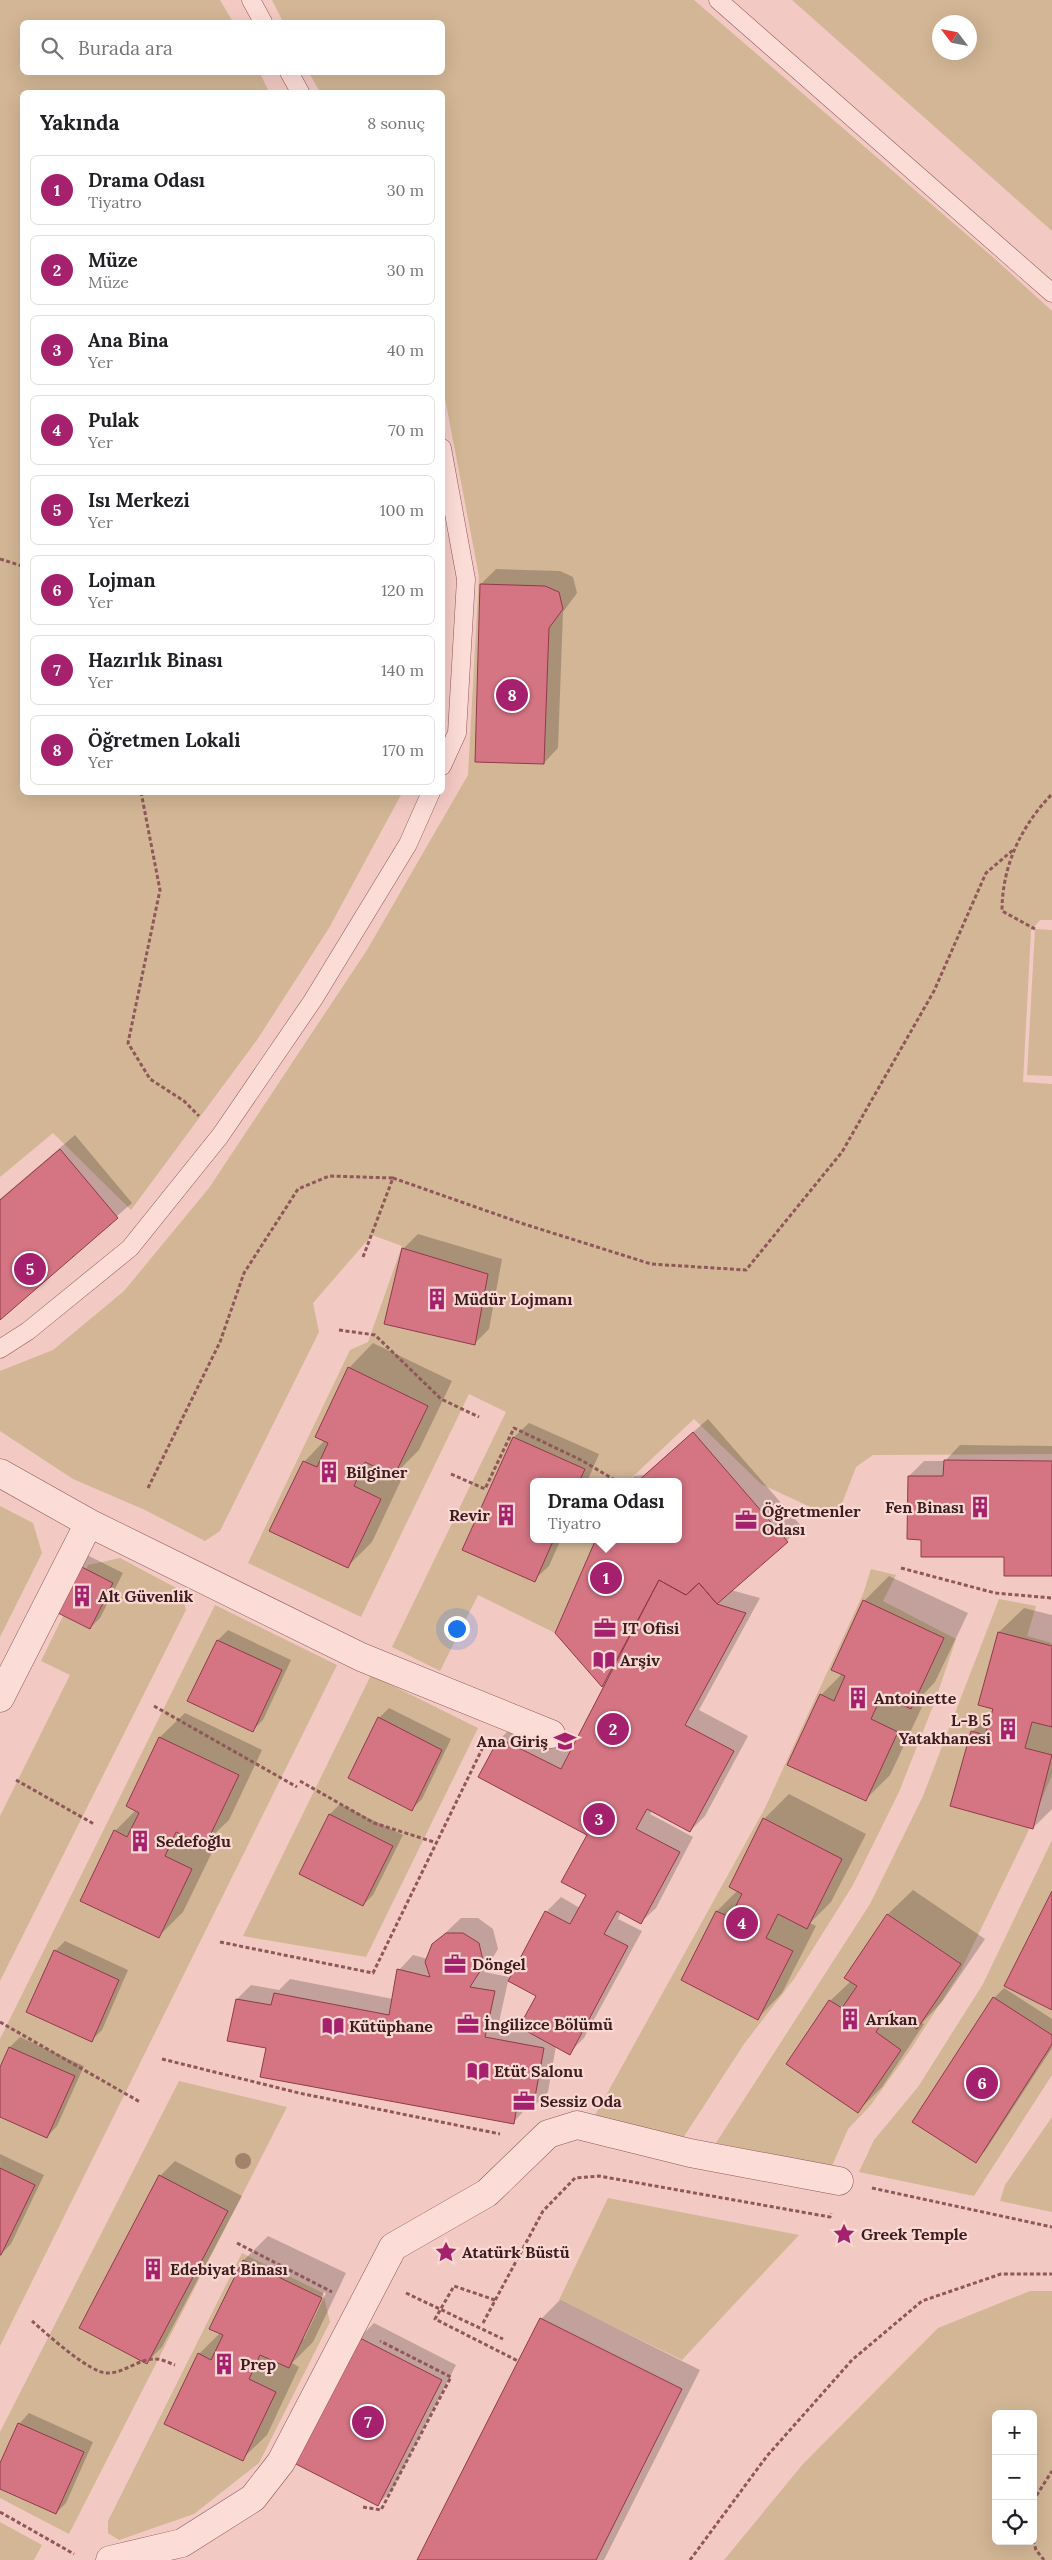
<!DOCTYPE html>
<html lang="tr">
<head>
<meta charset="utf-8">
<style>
  body { margin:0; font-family:Lora,serif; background:#f2f2f2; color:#202124 }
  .controls { position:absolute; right:15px; bottom:15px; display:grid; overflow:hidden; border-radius:8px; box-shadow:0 5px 20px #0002 }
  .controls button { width:45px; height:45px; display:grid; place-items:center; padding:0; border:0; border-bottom:1px solid #e0e0e0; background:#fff; color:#202124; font:25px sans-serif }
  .compass { position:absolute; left:932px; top:15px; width:45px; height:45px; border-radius:50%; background:#fff; box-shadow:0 5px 20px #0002; rotate:302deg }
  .you { position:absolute; left:456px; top:1628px; width:18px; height:18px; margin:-12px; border:4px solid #fff; border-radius:50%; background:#1a73e8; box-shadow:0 0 0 8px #1a73e833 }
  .badge { display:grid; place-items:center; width:32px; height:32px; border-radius:50%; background:#a5216d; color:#fff; font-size:16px; font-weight:700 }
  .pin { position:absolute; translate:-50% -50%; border:2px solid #fff; box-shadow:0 1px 5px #0006 }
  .popup { position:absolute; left:530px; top:1478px; width:152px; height:65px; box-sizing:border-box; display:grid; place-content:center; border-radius:8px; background:#fff; filter:drop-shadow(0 1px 4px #0005); font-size:16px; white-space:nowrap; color:#757577 }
  .popup b { font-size:19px; color:#202124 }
  .popup::after { content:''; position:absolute; left:50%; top:100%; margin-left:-10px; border:10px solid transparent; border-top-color:#fff }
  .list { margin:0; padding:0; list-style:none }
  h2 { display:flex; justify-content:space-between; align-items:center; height:65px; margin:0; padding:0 20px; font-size:21px }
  h2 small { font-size:16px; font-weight:400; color:#757577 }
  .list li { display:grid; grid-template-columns:32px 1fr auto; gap:15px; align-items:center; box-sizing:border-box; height:70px; margin:0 10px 10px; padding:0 10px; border:1px solid #e0e0e0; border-radius:8px }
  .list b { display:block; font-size:19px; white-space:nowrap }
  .list p { margin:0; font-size:16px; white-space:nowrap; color:#757577 }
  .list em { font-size:16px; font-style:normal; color:#757577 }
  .icon { flex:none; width:28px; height:28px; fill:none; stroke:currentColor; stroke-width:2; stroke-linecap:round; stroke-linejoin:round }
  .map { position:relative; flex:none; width:1052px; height:2560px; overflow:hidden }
  .search { position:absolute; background:#fff; box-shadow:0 5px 20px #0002; left:20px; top:20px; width:425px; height:55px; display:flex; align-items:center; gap:12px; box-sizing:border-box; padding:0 18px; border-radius:8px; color:#757577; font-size:19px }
  .panel { position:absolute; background:#fff; box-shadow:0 5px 20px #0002; left:20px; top:90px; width:425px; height:705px; border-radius:8px }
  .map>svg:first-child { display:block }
</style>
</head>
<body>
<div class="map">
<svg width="1052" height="2560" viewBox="0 0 1052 2560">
  <rect width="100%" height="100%" fill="#f3c9c3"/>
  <!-- green -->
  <path fill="#d2b695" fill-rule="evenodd" d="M0,0h220l13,22h-211v50l238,1 9,19h-247v700l380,1 -73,135 -72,112 -126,170 -78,-77 -53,44z
    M272,0h422l301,259 57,52v609h-12l-9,11 -8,151 29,2v370l-179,1 -17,12 -20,52 -75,-35 -67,-65 -67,63h-93v57h62l-41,94 -77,-38 -38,76 -48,-24 114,-235 -37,-18 -108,223 -113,-54 102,-213 18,-8 34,-96 -30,-11 -59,68 6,29 -99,199 -15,10 -60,-31 -72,-31 -73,-48v-60l53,-21 71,-59 85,-103 158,-238 101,-175 11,-199 -36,-188 -1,-296h-122l-11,-19 133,-1v-50h-159z
    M792,0h260v231zM940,22h30v30h-30z
    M1035,929l17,1v146l-25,-1z
    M0,1506l33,17 9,30 -42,84z
    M120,1558l60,32 6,20 -186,371v-165l70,-141 -29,-14 47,-96z
    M871,1569l25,6 -13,26 73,38 -21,62 -36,91 -46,93 -59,94 -50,65 -61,94 -89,-21 171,-309 98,-214z
    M999,1599l37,7 -9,30 25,7v132l-26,61 -66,136 -49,77 -41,57 -22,23 -16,37 -116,-23 154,-239 53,-108z
    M215,1605l122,60 -337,681v-307z
    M371,1675l107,53 -112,229 -123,-21z
    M1052,1840v235l-78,121 -115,-24 15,-32 44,-53 65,-103z
    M179,2081l108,26 -218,427 -69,-36v-66z
    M1052,2117v95l-52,-11 5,-16z
    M608,2198l191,37 -117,125 -123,-60z
    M242,2253l81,40 7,29 -71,141 -65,51 -75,26 -11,-7v-12z
    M1030,2291h22v269h-328l79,-96 135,-136zM996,2414h37v127h-37z
    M0,2522l42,23 -8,15h-34z"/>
  <!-- shadow -->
  <path fill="#0003" fill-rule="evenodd" d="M496,569l64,2 13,6 4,16 -14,19 -5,136 -14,15 -63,-179z
    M75,1135l57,68 -132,115v-119z
    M418,1234l84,25 -13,70 -15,15 -71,-95z
    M373,1343l79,38 -33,69 -21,21 6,3 -32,68 -25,25 -43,-105 21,-22 24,-72z
    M708,1419l94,108 -71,63 29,8 -61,112 49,26 -43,80 -15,15 -38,-20 -2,3 43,23 -37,71 -15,14 -20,-10 -3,7 24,12 -58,107 -15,15 -13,-7 -8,46 -15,15 -5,-1 -15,17 -246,-76 -30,-48 14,-14 28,5 11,-11 103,20 6,-29 14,-15 15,4 5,-14 28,-27h17l15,11 5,20 -14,23 25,5 -10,45 22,4 17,-30 8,-84 15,-15 19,11 8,-13v-61l-88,-95 15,-15 56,28 32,-65 -47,-55 122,-93v-57h-49l5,-6 10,-1z
    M529,1423l70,31 -12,28h-53v57h27l-12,27 -15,14 -20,-143z
    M960,1445l92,1v129l-47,-19 -83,-18 -13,-62 15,-15h21z
    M85,1554l38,19 -23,45 -10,10 -38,-20z
    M889,1576l79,37 -33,69 -21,22 8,3 -32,68 -25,25 -44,-105 21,-21 22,-73z
    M1024,1608l28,7v194l-19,19 -61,-96 22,-23 -14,-4 19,-73z
    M228,1630l63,30 -28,60 -10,10 -64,-30 29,-60z
    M389,1708l62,31 -29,60 -10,10 -33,-91z
    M185,1713l77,37 -33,70 -21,20 8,4 -33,68 -24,24 -44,-105 21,-21 24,-73z
    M789,1794l77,40 -35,68 -21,21 6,3 -34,67 -24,25 -76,-38 35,-69 21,-21 26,-71z
    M340,1804l63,31 -30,60 -10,10 -63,-31 30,-60z
    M913,1890l72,49 -43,63 -20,21 2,1 -42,63 -24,24 -71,-47 43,-63 21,-20 -5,-4 42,-63z
    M65,1941l63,29 -26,60 -10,10 -37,-89z
    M1004,1988l48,31v29l-67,103 -10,10 19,-163z
    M20,2037l64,29 -27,60 -10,11 -47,-21v-46l10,-23z
    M0,2154l44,21 -33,69 -10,10z
    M175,2161l67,35 -80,151 -15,15 13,-186z
    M268,2236l78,37 -33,69 -21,21 7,4 -32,68 -25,24 -43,-105 21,-21 24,-73zM324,2292l2,1 -22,46h-3z
    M560,2300l140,70 -96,190h-185l122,-241z
    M374,2323l82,42 -64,125 -15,15 -18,-167z
    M29,2413l64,29 -27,61 -10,10 -56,-25v-22l19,-42z"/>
  <!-- building -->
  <path fill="#d57584" stroke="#913a4a" d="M480,584l65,2 14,6 4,17 -14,19 -5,136 -69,-2z
    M60,1149l58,69 -118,102v-120z
    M402,1248l86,26 -13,71 -91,-21z
    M348,1367l80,39 -34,70 -29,-14 -11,24 27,13 -33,69 -79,-37 34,-70 14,6 11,-24 -13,-6z
    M693,1432l95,110 -71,62 -18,-21 -13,12 -27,-15 -57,107 -47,-54 41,-94h82v-57h-41z
    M513,1437l72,32 -6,13h-45v57h20l-19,43 -73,-32z
    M944,1460l108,1v115h-48v-19h-83v-17l-14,-1 1,-63h35z
    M74,1563l39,20 -23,46 -40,-20z
    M659,1580l27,15 13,-12 18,21 29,9 -61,112 49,26 -44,81 -43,-23 -11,20 44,23 -39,72 -24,-13 -13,23 24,12 -58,109 -51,-28 17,-31 -28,-15 37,-70 25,13 16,-29 -25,-13 26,-47 -109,-58 21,-39 62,31z
    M863,1600l81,38 -33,71 -29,-14 -11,24 27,13 -32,69 -79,-36 33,-71 14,7 11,-25 -14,-6z
    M998,1632l54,14v81l-20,-5 -7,26 27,7 -19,74 -83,-23 21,-75 14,4 8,-26 -15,-4z
    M217,1640l65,30 -29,62 -66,-31z
    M378,1717l64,33 -30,61 -64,-33z
    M159,1737l80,38 -34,71 -29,-14 -11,24 27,13 -33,69 -79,-37 34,-71 13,7 12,-24 -13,-7z
    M329,1814l64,32 -30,60 -64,-32z
    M763,1818l79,41 -35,70 -29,-15 -12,24 27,13 -35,69 -77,-40 35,-69 14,6 12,-23 -13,-7z
    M1052,1891v119l-48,-24z
    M887,1914l74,50 -44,65 -27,-19 -14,22 25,18 -43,63 -72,-49 43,-64 13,8 15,-22 -13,-8z
    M446,1933h17l16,10 5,22 -14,22 25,4 -10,46 59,11 -11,60 -16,-3 -3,19 -254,-47 6,-29 -39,-7 9,-42 35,6 3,-12 115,22 8,-46 33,8 -5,-15 7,-18z
    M54,1950l65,30 -27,62 -66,-30z
    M993,1997l59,38v9l-76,119 -64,-41z
    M9,2047l66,29 -28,62 -47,-21v-50z
    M0,2168l35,17 -34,70h-1z
    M159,2175l69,36 -81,153 -68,-36z
    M243,2260l79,38 -33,70 -29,-13 -11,24 27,13 -33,69 -79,-37 34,-71 13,7 12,-25 -14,-6z
    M540,2318l142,71 -86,171h-179z
    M358,2337l84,43 -64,126 -84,-43z
    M18,2423l66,29 -28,62 -56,-25v-26z"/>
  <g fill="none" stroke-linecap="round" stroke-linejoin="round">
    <!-- lane casing -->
    <g stroke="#8f575a" stroke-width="19">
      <path id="lane" d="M251,0l12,22
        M718,0l334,293
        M289,72l11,20
        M442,448l24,131 -9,154 -15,33
        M0,1349l28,-18 102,-83 90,-112 93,-136 95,-156 23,-52"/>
    </g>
    <!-- street casing -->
    <g stroke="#8f575a" stroke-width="29">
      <path id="street" d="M0,1473l89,50 -89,175
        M89,1523l272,134 190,77
        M110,2560l72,-17 71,-45 28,-36 112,-215 94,-54 61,-59 29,-9 113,28 149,28"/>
    </g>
    <!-- path -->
    <path stroke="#8f575a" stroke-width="3" stroke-dasharray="4 2.5" stroke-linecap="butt" d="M0,559l22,7
      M141,792l19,98 -32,153 22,36 34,22 15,15
      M1035,929l-33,-18c0,-45 19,-85 50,-117
      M363,1257l30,-79 131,46 127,40 95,6 96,-118 92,-161 52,-118 27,-23
      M339,1330l36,5 66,64 38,18
      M451,1474l34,15 29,-61 69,33 35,21
      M148,1488l72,-146 24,-69 54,-84 31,-13 64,2
      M901,1568l94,25 57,5
      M154,1706l143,81
      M16,1780l78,44
      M300,1781l74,42 63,20
      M220,1942l153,31 112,-230
      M0,2022l140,80
      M162,2059l137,34 201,41
      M872,2188l180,39
      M237,2243l95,49
      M406,2293l97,46
      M495,2300l-41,-14 -19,33 83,42
      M32,2321c14,12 58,53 76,52 17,0 31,-15 48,-14 6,0 13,4 19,6
      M483,2323l60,-112 32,-33 24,-2 231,41 1,-4
      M1033,2501l19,-30
      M363,2507l18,3 70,-133 -71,-36
      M0,2512l74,42
      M1033,2540l3,10 8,10
      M690,2560l77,-104 85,-96 70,-59 79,-27h51"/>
    <!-- lane -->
    <use href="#lane" stroke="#fcdcd7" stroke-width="18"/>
    <!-- street -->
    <use href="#street" stroke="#fcdcd7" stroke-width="28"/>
  </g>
  <!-- trees -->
  <circle fill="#a0836a" cx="243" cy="2161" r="8"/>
  <!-- icons -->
  <defs>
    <g id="building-bare" transform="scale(1.725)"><path d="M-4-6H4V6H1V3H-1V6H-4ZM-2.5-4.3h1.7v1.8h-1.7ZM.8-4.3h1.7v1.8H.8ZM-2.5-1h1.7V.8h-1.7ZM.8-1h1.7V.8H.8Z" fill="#a5216d" stroke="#f9d9d3" stroke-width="2.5" paint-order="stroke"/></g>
    <g id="office-bare" transform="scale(1.725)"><path d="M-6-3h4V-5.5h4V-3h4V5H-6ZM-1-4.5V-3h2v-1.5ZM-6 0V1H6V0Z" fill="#a5216d" stroke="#f9d9d3" stroke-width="2.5" paint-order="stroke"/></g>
    <g id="library-bare" transform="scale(1.725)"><path d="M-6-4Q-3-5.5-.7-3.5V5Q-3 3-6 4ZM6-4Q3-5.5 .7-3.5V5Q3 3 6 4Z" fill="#a5216d" stroke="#f9d9d3" stroke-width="2.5" paint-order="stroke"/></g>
    <g id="school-bare" transform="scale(1.725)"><path d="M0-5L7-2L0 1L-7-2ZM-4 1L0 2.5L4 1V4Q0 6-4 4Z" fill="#a5216d" stroke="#f9d9d3" stroke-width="2.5" paint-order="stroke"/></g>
    <g id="sight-bare" transform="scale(1.725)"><path d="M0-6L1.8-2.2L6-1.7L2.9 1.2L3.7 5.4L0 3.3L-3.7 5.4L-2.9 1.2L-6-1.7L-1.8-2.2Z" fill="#a5216d" stroke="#f9d9d3" stroke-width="2.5" paint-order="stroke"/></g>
  </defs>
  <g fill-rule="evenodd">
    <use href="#building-bare" x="437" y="1299"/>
    <use href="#building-bare" x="329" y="1472"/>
    <use href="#building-bare" x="980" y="1507"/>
    <use href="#building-bare" x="506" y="1515"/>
    <use href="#office-bare" x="746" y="1520"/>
    <use href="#building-bare" x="82" y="1596"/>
    <use href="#office-bare" x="605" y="1628"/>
    <use href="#library-bare" x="604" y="1660"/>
    <use href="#building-bare" x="858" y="1698"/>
    <use href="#building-bare" x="1008" y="1729"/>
    <use href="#school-bare" x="565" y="1741"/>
    <use href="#building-bare" x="140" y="1841"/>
    <use href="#office-bare" x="455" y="1964"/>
    <use href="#building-bare" x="850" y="2019"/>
    <use href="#office-bare" x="468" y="2024"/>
    <use href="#library-bare" x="333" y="2026"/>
    <use href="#library-bare" x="478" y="2071"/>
    <use href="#office-bare" x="524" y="2101"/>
    <use href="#sight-bare" x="844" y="2234"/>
    <use href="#sight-bare" x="446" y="2252"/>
    <use href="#building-bare" x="153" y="2269"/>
    <use href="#building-bare" x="224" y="2364"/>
  </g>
  <g text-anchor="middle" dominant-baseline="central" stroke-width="4.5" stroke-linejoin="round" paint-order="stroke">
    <!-- poi labels -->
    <g font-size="16" font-weight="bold" fill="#3e1d20" stroke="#f9d9d3" text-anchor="start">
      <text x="454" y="1299">Müdür Lojmanı</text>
      <text x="346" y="1472">Bilginer</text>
      <text x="964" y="1507" text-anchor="end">Fen Binası</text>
      <text x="762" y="1511">Öğretmenler<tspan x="762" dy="18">Odası</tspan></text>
      <text x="490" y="1515" text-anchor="end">Revir</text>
      <text x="98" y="1596">Alt Güvenlik</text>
      <text x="622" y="1628">IT Ofisi</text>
      <text x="620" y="1660">Arşiv</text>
      <text x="874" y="1698">Antoinette</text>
      <text x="991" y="1720" text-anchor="end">L-B 5<tspan x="991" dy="18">Yatakhanesi</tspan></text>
      <text x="548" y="1741" text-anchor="end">Ana Giriş</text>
      <text x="156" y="1841">Sedefoğlu</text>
      <text x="472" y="1964">Döngel</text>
      <text x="866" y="2019">Arıkan</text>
      <text x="484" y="2024">İngilizce Bölümü</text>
      <text x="349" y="2026">Kütüphane</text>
      <text x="494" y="2071">Etüt Salonu</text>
      <text x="540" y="2101">Sessiz Oda</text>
      <text x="861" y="2234">Greek Temple</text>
      <text x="462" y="2252">Atatürk Büstü</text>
      <text x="170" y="2269">Edebiyat Binası</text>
      <text x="240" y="2364">Prep</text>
    </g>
  </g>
</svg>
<div class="controls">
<button>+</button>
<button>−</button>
<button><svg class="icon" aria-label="locate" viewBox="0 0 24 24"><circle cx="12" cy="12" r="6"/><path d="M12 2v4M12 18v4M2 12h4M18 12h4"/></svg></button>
</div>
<svg class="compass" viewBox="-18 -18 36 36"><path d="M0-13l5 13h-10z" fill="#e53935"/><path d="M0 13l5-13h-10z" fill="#757577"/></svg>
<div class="you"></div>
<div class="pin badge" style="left:606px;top:1578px">1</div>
<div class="popup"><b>Drama Odası</b>Tiyatro</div>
<div class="pin badge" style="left:613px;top:1729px">2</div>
<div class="pin badge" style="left:599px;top:1819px">3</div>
<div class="pin badge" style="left:742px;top:1923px">4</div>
<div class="pin badge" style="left:30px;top:1269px">5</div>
<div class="pin badge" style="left:982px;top:2083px">6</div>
<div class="pin badge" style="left:368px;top:2422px">7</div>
<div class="pin badge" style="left:512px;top:695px">8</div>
<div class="search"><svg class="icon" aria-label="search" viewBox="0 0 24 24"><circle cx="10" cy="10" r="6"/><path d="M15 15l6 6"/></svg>Burada ara</div>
<section class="panel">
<h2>Yakında<small>8 sonuç</small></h2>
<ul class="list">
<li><span class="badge">1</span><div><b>Drama Odası</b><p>Tiyatro</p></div><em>30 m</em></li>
<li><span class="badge">2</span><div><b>Müze</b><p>Müze</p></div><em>30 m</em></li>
<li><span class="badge">3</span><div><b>Ana Bina</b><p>Yer</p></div><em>40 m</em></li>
<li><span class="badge">4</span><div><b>Pulak</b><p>Yer</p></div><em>70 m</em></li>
<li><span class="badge">5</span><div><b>Isı Merkezi</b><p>Yer</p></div><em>100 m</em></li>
<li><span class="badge">6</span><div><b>Lojman</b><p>Yer</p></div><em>120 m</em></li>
<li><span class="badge">7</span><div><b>Hazırlık Binası</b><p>Yer</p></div><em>140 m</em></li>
<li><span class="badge">8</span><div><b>Öğretmen Lokali</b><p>Yer</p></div><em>170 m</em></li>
</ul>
</section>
</div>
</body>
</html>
